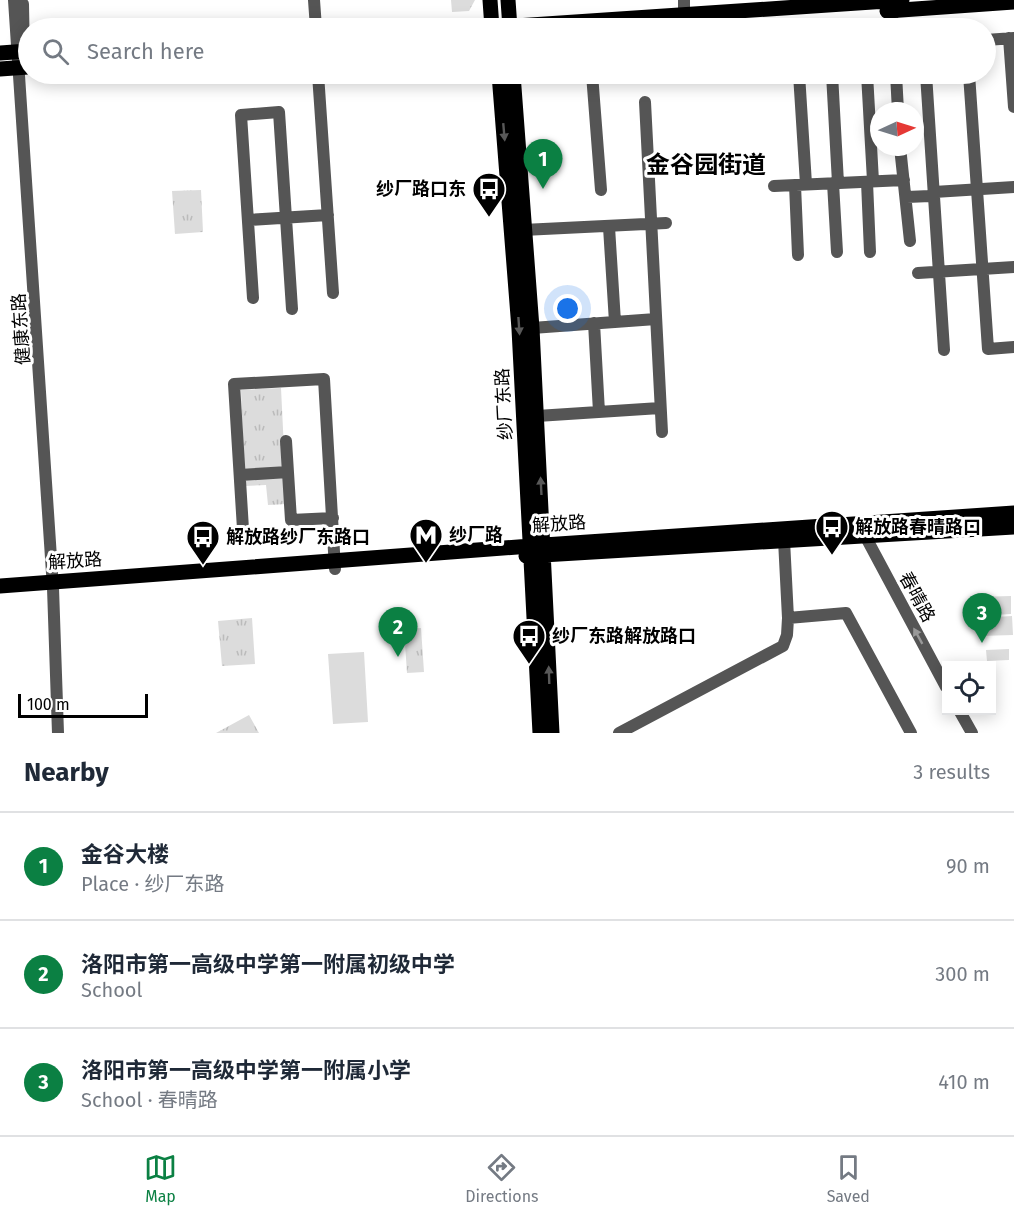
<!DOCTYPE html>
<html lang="en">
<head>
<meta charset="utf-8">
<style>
  body { margin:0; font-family:"Fira Sans","Noto Sans SC",sans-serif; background:#f2f2f3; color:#1f2937 }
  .controls { position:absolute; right:18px; bottom:18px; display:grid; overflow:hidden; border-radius:0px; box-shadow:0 3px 15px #0003 }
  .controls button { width:54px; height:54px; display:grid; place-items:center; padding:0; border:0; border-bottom:2px solid #e0e1e3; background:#fff; color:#1f2937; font:30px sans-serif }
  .compass { position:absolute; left:870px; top:102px; width:54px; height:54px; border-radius:50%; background:#fff; box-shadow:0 3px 15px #0003; rotate:86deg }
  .scale { position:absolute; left:18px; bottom:15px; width:130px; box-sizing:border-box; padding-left:6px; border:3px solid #000; border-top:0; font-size:16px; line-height:21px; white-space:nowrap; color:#000; -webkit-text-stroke:4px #fff; paint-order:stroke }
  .you { position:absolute; left:568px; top:309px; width:21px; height:21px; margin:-15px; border:4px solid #fff; border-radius:50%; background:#1a73e8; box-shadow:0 0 0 9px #1a73e833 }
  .badge { display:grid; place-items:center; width:39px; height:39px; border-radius:50%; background:#0b8043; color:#fff; font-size:20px; font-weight:700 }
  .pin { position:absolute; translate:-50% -50px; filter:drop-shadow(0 2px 3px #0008) }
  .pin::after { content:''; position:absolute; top:32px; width:21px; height:18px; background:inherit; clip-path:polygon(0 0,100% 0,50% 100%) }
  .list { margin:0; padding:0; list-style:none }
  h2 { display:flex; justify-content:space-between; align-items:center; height:78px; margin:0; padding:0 24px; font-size:26px }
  h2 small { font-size:20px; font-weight:400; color:#747a83 }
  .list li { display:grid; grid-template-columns:39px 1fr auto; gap:18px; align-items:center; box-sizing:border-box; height:108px; padding:0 24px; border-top:2px solid #e0e1e3 }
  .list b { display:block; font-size:22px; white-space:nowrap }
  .list p { margin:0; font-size:20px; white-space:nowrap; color:#747a83 }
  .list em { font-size:20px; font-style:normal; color:#747a83 }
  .icon { flex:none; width:33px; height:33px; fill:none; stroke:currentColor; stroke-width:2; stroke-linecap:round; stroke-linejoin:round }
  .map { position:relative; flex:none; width:1014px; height:733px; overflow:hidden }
  .search { position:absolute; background:#fff; box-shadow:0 3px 15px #0003; left:18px; right:18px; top:18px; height:66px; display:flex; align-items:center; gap:15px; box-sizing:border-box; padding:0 21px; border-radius:33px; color:#747a83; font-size:22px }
  .sheet { height:402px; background:#fff }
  nav { display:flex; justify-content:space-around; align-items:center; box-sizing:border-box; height:84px; border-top:2px solid #e0e1e3; background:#fff; font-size:16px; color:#747a83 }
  nav a { display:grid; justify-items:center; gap:3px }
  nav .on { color:#0b8043 }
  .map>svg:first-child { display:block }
</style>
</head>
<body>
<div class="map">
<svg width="1014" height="733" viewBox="0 0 1014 733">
  <defs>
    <pattern id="grass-tufts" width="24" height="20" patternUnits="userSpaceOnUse" patternTransform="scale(1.5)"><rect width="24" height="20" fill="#dcdcdc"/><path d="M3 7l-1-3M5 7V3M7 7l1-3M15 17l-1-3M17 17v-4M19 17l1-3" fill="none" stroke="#bbb"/></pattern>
  </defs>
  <rect width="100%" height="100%" fill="#fff"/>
  <!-- grass -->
  <path fill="url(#grass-tufts)" d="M451,0h24l-6,11 -17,1z
    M201,190l2,42 -28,2 -3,-43z
    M281,388l4,82 -41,2 -3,-82z
    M285,475l2,29 -19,1 -2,-20 -21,1v-8z
    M252,618l3,46 -33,2 -4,-45z
    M421,628l3,44 -17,1 -3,-44z
    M249,715l10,18h-43z"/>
  <!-- pitch -->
  <path fill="#dcdcdc" d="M1011,596v18l-33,2 -1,-19z
    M1012,616l1,19 -33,1 -1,-18z
    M1009,649v11l-22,1 -1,-11z
    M364,652l4,70 -35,2 -5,-70z"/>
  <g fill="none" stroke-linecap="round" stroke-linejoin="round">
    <!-- minor -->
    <path stroke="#555" stroke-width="12" d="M14,0l39,588 5,145
      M314,0l2,28
      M684,0v14
      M891,2l2,26
      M23,4l1,54
      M1009,38l5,69
      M986,40l28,-2
      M318,74l15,219
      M592,74l9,116
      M799,74l7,110
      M832,74l6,109
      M867,74l6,107
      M896,74l2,37
      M926,74l18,276
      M969,74l19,275 26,-2
      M645,102l17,330
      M900,147l10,94
      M867,182l3,70
      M833,183l4,69
      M795,185l3,70
      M774,186l130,-6
      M907,197l23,-1 4,-4 80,-5
      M248,220l80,-5
      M609,227l6,95
      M523,230l143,-7
      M918,273l96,-6
      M253,298l-12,-183 38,-3 13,197
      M594,323l5,89
      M532,328l124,-9
      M537,416l123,-8
      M286,441l5,79 42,-2
      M240,475l48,-3
      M243,529l-9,-145 90,-5 11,190
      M862,530l84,157
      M784,540l4,78 58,-5 65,120
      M959,710l13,23
      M619,733l164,-87 4,-11 1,-17"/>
    <!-- major -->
    <path stroke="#000" stroke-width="15" d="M490,0l2,28
      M508,0l2,28
      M887,11l127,-9
      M486,28l416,-28
      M0,53l28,-2
      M0,69l28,-2
      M499,74l20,255 21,404
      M513,74l19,254 20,405
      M526,556l488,-29
      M0,586l544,-41 470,-32"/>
  </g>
  <!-- one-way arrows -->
  <defs><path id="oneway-solid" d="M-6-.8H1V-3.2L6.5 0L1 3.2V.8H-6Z" transform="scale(1.5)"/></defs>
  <g fill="#595959">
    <use href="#oneway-solid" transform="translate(504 132) rotate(85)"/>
    <use href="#oneway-solid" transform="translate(519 326) rotate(86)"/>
    <use href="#oneway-solid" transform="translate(541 486) rotate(-93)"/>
    <use href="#oneway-solid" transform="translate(549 675) rotate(-92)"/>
  </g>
  <use fill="#999" href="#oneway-solid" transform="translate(918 636) rotate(-119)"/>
  <!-- icons -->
  <defs>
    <g id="bus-pin" transform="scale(1.725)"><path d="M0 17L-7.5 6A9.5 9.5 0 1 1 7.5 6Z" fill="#000" stroke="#fff"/><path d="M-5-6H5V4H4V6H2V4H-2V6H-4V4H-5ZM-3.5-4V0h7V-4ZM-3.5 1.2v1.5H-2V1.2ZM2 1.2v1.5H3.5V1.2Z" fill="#fff"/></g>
    <g id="metro-pin" transform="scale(1.725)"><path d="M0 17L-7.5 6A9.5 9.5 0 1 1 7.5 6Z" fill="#000" stroke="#fff"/><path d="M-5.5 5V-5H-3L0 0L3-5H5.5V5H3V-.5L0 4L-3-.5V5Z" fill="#fff"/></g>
  </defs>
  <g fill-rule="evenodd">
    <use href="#bus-pin" x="489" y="189"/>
    <use href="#bus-pin" x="832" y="527"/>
    <use href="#metro-pin" x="426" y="535"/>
    <use href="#bus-pin" x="203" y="537"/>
    <use href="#bus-pin" x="529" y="636"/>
  </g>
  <g text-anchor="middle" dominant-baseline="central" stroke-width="6" stroke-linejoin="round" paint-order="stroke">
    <!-- poi labels -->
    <g font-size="18" font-weight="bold" fill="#000" stroke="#fff" text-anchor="start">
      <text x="466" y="189" text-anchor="end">纱厂路口东</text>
      <text x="855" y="527">解放路春晴路口</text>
      <text x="449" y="535">纱厂路</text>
      <text x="226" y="537">解放路纱厂东路口</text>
      <text x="552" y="636">纱厂东路解放路口</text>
    </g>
    <!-- street labels -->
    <g font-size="18" fill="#000" stroke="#fff">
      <text transform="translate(21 329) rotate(-94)">健康东路</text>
      <text transform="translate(504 404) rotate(-93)">纱厂东路</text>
      <text transform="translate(559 524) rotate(-4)">解放路</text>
      <text transform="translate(75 561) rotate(-4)">解放路</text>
      <text transform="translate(917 597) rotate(61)">春晴路</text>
    </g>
    <!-- district labels -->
    <g font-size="24" font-weight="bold" fill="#000" stroke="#fff">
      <text x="706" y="165">金谷园街道</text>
    </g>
  </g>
</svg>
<div class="controls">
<button><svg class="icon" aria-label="locate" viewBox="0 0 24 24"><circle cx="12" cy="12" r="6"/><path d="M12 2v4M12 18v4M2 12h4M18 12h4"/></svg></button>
</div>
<svg class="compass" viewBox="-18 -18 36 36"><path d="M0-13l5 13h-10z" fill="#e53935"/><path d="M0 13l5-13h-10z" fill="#747a83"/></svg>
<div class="scale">100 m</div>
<div class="you"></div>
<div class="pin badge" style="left:543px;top:189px">1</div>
<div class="pin badge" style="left:398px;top:657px">2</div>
<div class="pin badge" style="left:982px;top:643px">3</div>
<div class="search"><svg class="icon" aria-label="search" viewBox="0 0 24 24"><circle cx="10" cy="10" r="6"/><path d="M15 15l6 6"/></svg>Search here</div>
</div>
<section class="sheet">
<h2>Nearby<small>3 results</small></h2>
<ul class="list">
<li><span class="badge">1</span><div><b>金谷大楼</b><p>Place · 纱厂东路</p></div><em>90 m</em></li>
<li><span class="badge">2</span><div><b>洛阳市第一高级中学第一附属初级中学</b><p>School</p></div><em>300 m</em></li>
<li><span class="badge">3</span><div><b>洛阳市第一高级中学第一附属小学</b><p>School · 春晴路</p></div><em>410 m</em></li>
</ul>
</section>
<nav>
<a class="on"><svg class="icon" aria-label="map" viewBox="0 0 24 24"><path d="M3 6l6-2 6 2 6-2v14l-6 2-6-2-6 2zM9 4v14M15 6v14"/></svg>Map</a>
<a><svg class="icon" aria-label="directions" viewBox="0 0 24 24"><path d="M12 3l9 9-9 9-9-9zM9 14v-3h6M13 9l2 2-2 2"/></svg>Directions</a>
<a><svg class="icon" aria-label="saved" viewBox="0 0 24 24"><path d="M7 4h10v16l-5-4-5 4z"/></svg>Saved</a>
</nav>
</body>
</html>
